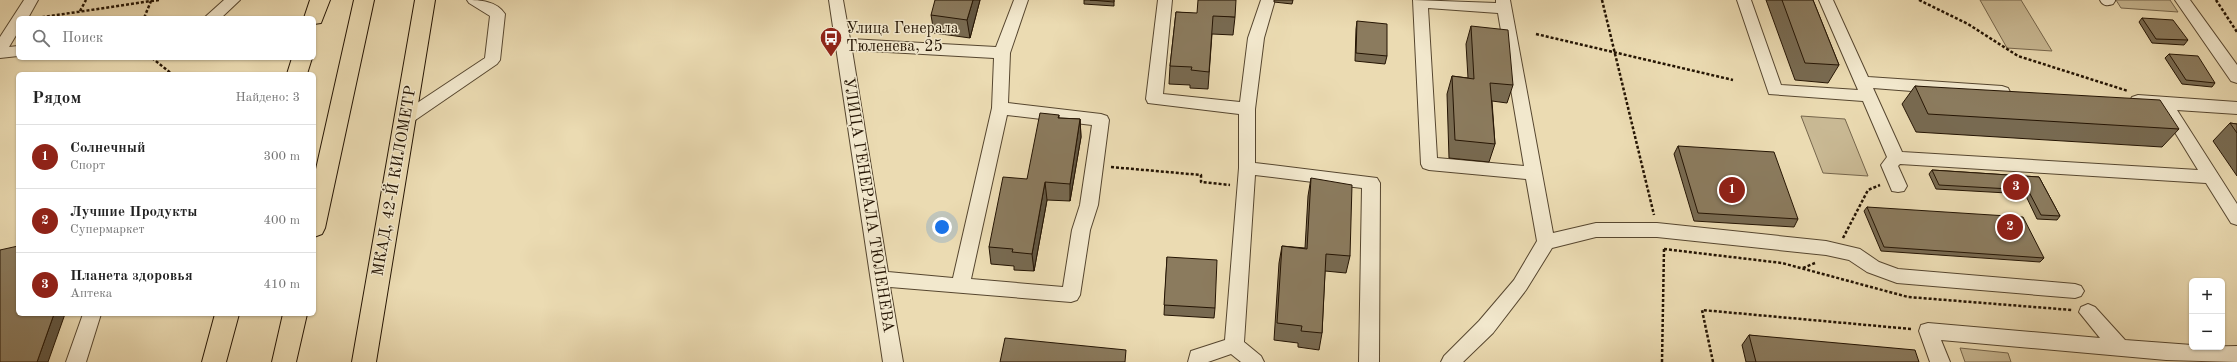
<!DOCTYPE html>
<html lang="ru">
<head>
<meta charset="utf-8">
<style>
  body { margin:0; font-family:"Old Standard TT",serif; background:#f2f2f2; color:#222 }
  .controls { position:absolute; right:12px; bottom:12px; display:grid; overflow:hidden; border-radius:6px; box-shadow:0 1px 3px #0004 }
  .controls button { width:36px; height:36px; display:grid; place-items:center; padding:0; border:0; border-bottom:1px solid #e0e0e0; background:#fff; color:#222; font:20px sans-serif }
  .you { position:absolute; left:942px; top:227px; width:14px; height:14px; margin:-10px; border:3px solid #fff; border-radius:50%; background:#1a73e8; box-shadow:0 0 0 6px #1a73e833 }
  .badge { display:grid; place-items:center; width:26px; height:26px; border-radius:50%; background:#8f2418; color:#fff; font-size:13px; font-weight:700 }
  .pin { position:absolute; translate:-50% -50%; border:2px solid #fff; box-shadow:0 1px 4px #0006 }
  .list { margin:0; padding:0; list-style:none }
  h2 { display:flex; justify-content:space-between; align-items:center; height:52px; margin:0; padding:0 16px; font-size:17px }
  h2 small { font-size:13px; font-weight:400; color:#767676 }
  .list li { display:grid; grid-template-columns:26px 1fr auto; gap:12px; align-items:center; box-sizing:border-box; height:64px; padding:0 16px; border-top:1px solid #e0e0e0 }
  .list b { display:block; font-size:15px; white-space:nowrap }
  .list p { margin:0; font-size:13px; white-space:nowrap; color:#767676 }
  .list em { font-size:13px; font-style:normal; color:#767676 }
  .icon { flex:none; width:22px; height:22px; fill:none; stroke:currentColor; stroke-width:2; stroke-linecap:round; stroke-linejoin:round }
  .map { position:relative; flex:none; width:2237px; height:362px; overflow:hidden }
  .search { position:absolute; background:#fff; box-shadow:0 1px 3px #0004; left:16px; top:16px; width:300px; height:44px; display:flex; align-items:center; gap:10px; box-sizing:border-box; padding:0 14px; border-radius:6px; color:#767676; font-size:15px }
  .panel { position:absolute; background:#fff; box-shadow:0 1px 3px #0004; left:16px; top:72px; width:300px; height:244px; border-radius:6px }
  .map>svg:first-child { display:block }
</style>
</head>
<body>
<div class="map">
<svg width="2237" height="362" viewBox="0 0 2237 362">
  <rect width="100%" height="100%" fill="#ebdbb2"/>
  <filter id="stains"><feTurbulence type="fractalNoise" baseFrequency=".005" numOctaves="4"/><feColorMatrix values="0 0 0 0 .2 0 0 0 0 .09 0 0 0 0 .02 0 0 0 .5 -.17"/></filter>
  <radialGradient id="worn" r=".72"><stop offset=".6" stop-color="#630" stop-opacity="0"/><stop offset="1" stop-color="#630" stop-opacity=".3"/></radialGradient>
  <!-- green -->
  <path fill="#c9b994" stroke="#76664c" d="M1980,0h41l31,51 -45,-3z
    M2116,0h54l8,12 -57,-4z
    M1801,116l44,3 23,57 -45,-3z
    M1960,348l48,5 3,9h-46z"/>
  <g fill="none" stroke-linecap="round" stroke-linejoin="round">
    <!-- minor casing -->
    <g stroke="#56462f" stroke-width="2">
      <path id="minor" d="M24,0h14l-10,18h-10v14l-9,15 9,-1v10l-18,2v-21z
        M224,0h16l-19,18h-17z
        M467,0c13,0 30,1 38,14l-5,46 -3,4 -86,59 -6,2 -6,-2 -2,-4 2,-4 86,-57 5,-42 -21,-13z
        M829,0h14l7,39 146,8 18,-47h14l-18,53 -2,50 93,11 6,2 2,4 -11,85 -8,25 -10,65 -3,5 -6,2 -181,-15 13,75h-20zM852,50l142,8 -2,50 -39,170 -65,-6zM1007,115l85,10 -12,80 -8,25 -9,57 -92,-8z
        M1158,0h14l-9,94 77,8 8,-64 13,-38h14l-11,38 -9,71v54l122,15 3,5 -1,179h-20l3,-174 -107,-13 -11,167 17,14 3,6h-23l-10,-8 -23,8h-20l3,-11 34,-11 14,-172v-54l-91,-11 -2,-4z
        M1413,0l83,3v-3h14l43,233 43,-10h61l169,18 34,8 19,13 19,7 177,15 6,2 3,5 -3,5 -6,2 -178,-15 -30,-11 -18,-12 -23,-5 -169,-18h-61l-44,11 -26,42 -33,43 -30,29h-22l3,-6 35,-35 35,-41 23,-39 -11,-62 -97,-9 -6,-2 -2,-4zM1428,8l70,5 26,153 -87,-8z
        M1737,0h14l30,85 77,5 -39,-90h14l35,77 134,9 6,2 2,4 -2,4 -6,2 -129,-10 29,64 296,18 -38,-62 -28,-3 -2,-4 2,-4 6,-2 99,7v12l-60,-4 60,94v21l-6,-2 -25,-40 -306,-19 -2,2 9,20 -3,5 -6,1 -6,-1 -11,-26 6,-8 -24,-56 -94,-7z
        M2100,0h15v1l-2,3c-6,2 -10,2 -13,-4z
        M2175,0h15l47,65v18l-6,-2z
        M2088,304l7,3 30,33 67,5v2l45,-1v16l-71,-2 -225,-20 9,22h-20l-11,-31 2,-6 7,-2 172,15 -21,-26 2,-5z
        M83,314h18l-15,48h-20z"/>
    </g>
    <!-- highway casing -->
    <g stroke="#241403" stroke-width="2">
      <path id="highway" d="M310,0h20l-9,23 -7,1v-6h-10z
        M354,0h20l-49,228 -3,6 -8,3v-59z
        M415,0h20l-59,362h-24z
        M292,58h20l-5,16h-20z
        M215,314h24l-13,48h-24z
        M283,314h24l-11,48h-24z"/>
    </g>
    <!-- path -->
    <path stroke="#241403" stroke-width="2.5" stroke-dasharray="3 2" stroke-linecap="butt" d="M1602,0l52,215
      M1919,0l49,24 50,32 110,35
      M2216,0l21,32
      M151,1l9,-1
      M80,11l6,-11
      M37,18l114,-17 -7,17
      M1536,34l197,46
      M152,58l20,16
      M1111,167l90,8v7l29,3
      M1843,238l25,-48 12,-5
      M1664,249l118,14 126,34 164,13
      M1803,268l12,-5
      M1662,362l2,-113
      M1713,362l-11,-52 209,19"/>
    <!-- minor -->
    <use href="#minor" fill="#f2e8cd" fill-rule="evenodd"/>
    <!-- highway -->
    <use href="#highway" fill="#ebdbb2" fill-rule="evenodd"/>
  </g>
  <!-- wall -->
  <path fill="#786a51" stroke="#241403" d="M980,0l-10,38 -36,-5 -3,-18z
    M1084,0h30v6l-30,-2z
    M1274,0h19l-1,4 -18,-2z
    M1766,0h47l26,65 -11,18 -33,-3z
    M1176,12l59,5 -2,18 -21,-1 -4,55 -18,-1v-3l-21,-1 1,-18z
    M2142,18l46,22 -4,5 -32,-2 -13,-21z
    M1357,21l30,35 -2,8 -30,-3 1,-32z
    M1471,26l42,59 -6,18 -15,-2 3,43 -6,18 -40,-4 -2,-64 5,-18 16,2 -2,-34z
    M2169,54l46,29 -3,4 -30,-3 -17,-26z
    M1915,86l264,43 -17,18 -246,-15 -14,-28z
    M1059,115v3l21,1 1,18 -11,64 -23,-1 -13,71 -20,-1v-4l-23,-2 -2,-17 38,-68z
    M2230,123l7,1v52l-24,-35z
    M1678,146l120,73 -4,8 -100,-6 -20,-67z
    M1932,170l107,7 21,39 -3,4 -20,-1 -12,-25 -89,-5 -7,-15z
    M1311,178l39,78 -4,17 -21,-2 -3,62 -3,17 -21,-3v-4l-24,-3 5,-77 3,-17 23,2 3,-52z
    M1867,207l177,51 -4,4 -159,-11 -17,-40z
    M1167,257l48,51 -1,10 -50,-3z
    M1749,335l170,27h-173l-4,-17z"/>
  <!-- shaded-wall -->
  <path fill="#615642" stroke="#241403" d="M973,0h7l-10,38 -3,-18z
    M1080,119l1,18 -11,64v-17z
    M1045,182l2,18 -13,71 -2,-17z
    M54,314h11l-17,48h-11z"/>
  <!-- building -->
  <path fill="#8b7b5e" stroke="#241403" d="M935,0h38l-6,20 -36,-5z
    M1090,0h24v2z
    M1198,0h38l-1,17 -22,-1 -4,56 -18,-2 1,-3 -22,-1 6,-54 21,1z
    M1782,0h31l26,65 -34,-2z
    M2142,18l31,2 15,20 -32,-1z
    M1357,21l30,3v32l-31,-3z
    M1471,26l37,4 5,55 -23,-2 5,61 -40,-4 -3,-64 22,3z
    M2169,54l29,2 17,27 -29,-3z
    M1915,86l245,14 19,29 -251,-15z
    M1040,113l19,2 -1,3 22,1 -10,65 -25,-2 -13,72 -20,-2 1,-3 -24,-2 14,-70 24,2z
    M2230,123l7,1v9z
    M1678,146l96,6 24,67 -100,-6z
    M1932,170l107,7 21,39 -19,-1 -13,-25 -89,-5z
    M1311,178l41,7 -2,71 -24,-2 -4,79 -21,-2 1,-5 -25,-3 5,-77 25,3z
    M1867,207l156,10 21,41 -160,-11z
    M18,246v68h36l-17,48h-37v-112z
    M1167,257l50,3 -2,48 -51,-3z
    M1749,335l166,15 4,12h-163z
    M1005,338l121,12 -1,12h-125z"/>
  <!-- icons -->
  <defs>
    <g id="bus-pin" transform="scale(1.15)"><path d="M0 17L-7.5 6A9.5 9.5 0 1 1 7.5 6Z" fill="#8f2418" stroke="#f2e8cd"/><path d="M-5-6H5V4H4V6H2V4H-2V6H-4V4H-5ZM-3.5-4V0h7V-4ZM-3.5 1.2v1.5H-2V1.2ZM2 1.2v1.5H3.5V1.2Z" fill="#fff"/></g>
  </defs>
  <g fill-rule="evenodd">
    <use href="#bus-pin" x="831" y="38"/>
  </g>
  <g text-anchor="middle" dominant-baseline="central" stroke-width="3" stroke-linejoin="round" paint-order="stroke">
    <!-- poi labels -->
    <g font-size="16" fill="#241403" stroke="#f2e8cd" text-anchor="start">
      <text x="846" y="29">Улица Генерала<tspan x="846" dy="18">Тюленева, 25</tspan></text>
    </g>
    <!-- street labels -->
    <g font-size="16" fill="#241403" stroke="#f2e8cd">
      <text transform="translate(395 181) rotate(-80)">МКАД, 42-Й КИЛОМЕТР</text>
      <text transform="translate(868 205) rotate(81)">УЛИЦА ГЕНЕРАЛА ТЮЛЕНЕВА</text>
    </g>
  </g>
  <rect width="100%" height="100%" filter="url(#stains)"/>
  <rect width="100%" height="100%" fill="url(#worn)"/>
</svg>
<div class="controls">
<button>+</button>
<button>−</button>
</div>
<div class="you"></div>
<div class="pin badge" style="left:1732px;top:190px">1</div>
<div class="pin badge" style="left:2010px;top:227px">2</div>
<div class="pin badge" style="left:2016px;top:187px">3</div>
<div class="search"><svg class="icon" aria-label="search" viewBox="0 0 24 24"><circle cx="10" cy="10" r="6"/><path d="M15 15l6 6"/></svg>Поиск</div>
<section class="panel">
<h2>Рядом<small>Найдено: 3</small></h2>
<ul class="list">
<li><span class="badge">1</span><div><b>Солнечный</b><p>Спорт</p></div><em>300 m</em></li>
<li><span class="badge">2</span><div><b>Лучшие Продукты</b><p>Супермаркет</p></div><em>400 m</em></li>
<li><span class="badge">3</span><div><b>Планета здоровья</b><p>Аптека</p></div><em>410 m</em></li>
</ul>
</section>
</div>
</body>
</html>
